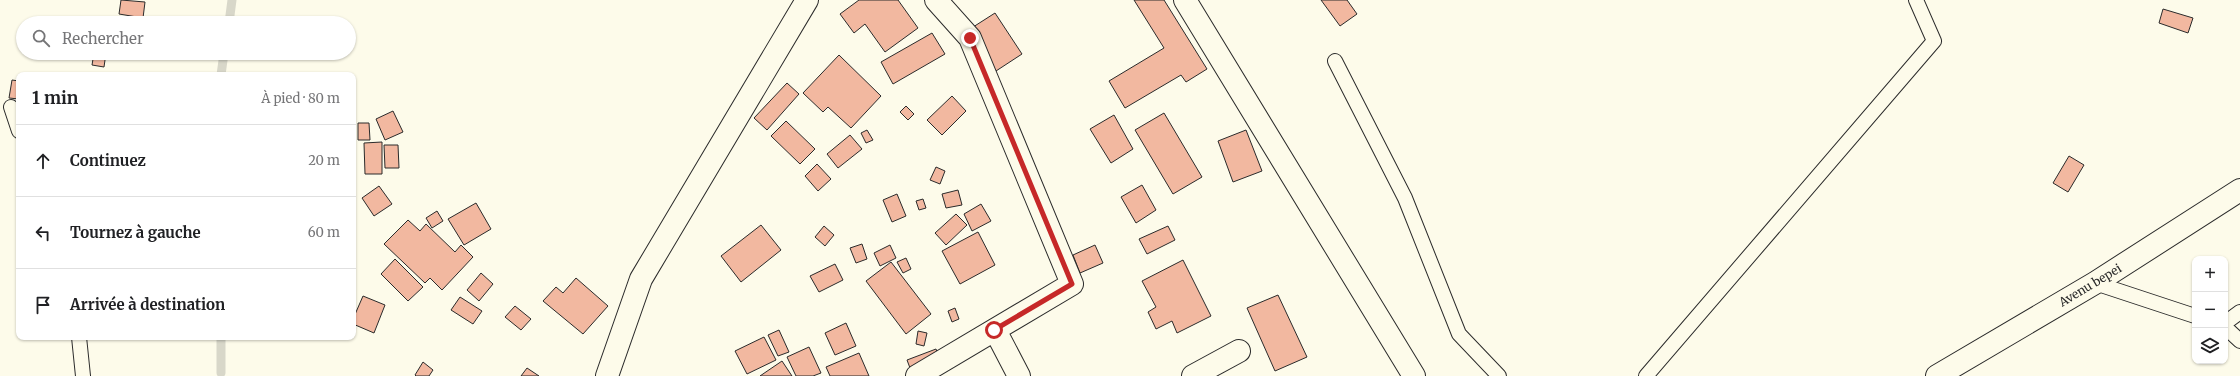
<!DOCTYPE html>
<html lang="fr">
<head>
<meta charset="utf-8">
<style>
  body { margin:0; font-family:Merriweather,serif; background:#f2f2f2; color:#202124 }
  .controls { position:absolute; right:12px; bottom:12px; display:grid; overflow:hidden; border-radius:8px; box-shadow:0 1px 3px #0004 }
  .controls button { width:36px; height:36px; display:grid; place-items:center; padding:0; border:0; border-bottom:1px solid #e0e0e0; background:#fff; color:#202124; font:20px sans-serif }
  .stop { position:absolute; width:12px; height:12px; margin:-9px; border:3px solid #c62828; border-radius:50%; background:#fff }
  .stop.end { background:#c62828; border-color:#fff; box-shadow:0 1px 4px #0008 }
  .list { margin:0; padding:0; list-style:none }
  h2 { display:flex; justify-content:space-between; align-items:center; height:52px; margin:0; padding:0 16px; font-size:17px }
  h2 small { font-size:13px; font-weight:400; color:#757577 }
  .list li { display:grid; grid-template-columns:26px 1fr auto; gap:12px; align-items:center; box-sizing:border-box; height:72px; padding:0 16px; border-top:1px solid #e0e0e0 }
  .list b { display:block; font-size:15px; white-space:nowrap }
  .list em { font-size:13px; font-style:normal; color:#757577 }
  .icon { flex:none; width:22px; height:22px; fill:none; stroke:currentColor; stroke-width:2; stroke-linecap:round; stroke-linejoin:round }
  .map { position:relative; flex:none; width:2240px; height:376px; overflow:hidden }
  .search { position:absolute; background:#fff; box-shadow:0 1px 3px #0004; left:16px; top:16px; width:340px; height:44px; display:flex; align-items:center; gap:10px; box-sizing:border-box; padding:0 14px; border-radius:22px; color:#757577; font-size:15px }
  .panel { position:absolute; background:#fff; box-shadow:0 1px 3px #0004; left:16px; top:72px; width:340px; height:268px; border-radius:8px }
  .map>svg:first-child { display:block }
</style>
</head>
<body>
<div class="map">
<svg width="2240" height="376" viewBox="0 0 2240 376">
  <rect width="100%" height="100%" fill="#fdfbea"/>
  <g fill="none" stroke-linecap="round" stroke-linejoin="round">
    <!-- stream -->
    <path stroke="#d8d7c9" stroke-width="9" d="M229,23l3,-23
      M221,75l3,-22
      M221,373v-36"/>
  </g>
  <!-- building -->
  <path fill="#f2b8a0" stroke="#2b2b2b" d="M121,0l24,2 -2,16 -24,-4z
    M859,0h39l20,28 -33,24 -20,-28 -11,9 -14,-19z
    M1134,0h30l43,69 -21,13 -5,-7 -56,33 -16,-27 55,-33z
    M1321,0h26l10,14 -17,12z
    M2163,9l30,9 -5,15 -29,-10z
    M995,13l27,41 -26,17 -26,-42z
    M932,33l13,21 -52,30 -12,-22z
    M94,53h12l-2,14 -12,-2z
    M839,55l42,41 -30,32 -23,-21 -5,5 -20,-19z
    M12,80l7,1v18l-10,-1z
    M787,83l12,11 -32,36 -13,-12z
    M952,96l14,15 -24,24 -15,-15z
    M906,106l8,8 -6,6 -8,-8z
    M393,111l10,21 -18,8 -9,-21z
    M1164,113l38,64 -29,17 -38,-64z
    M1114,115l19,34 -22,14 -21,-34z
    M786,121l29,28 -15,15 -29,-28z
    M358,123h11l1,17h-12z
    M867,130l6,10 -7,3 -5,-10z
    M1246,130l16,41 -29,11 -15,-41z
    M850,135l12,14 -24,19 -11,-14z
    M382,142v32h-17l-1,-31z
    M384,145h14l1,23h-14z
    M2069,156l15,9 -16,27 -15,-9z
    M817,164l14,15 -13,12 -13,-15z
    M936,167l9,4 -5,13 -10,-4z
    M1142,185l14,25 -20,13 -15,-26z
    M379,186l13,18 -18,12 -12,-18z
    M958,190l4,15 -16,3 -4,-14z
    M897,194l9,22 -14,6 -9,-22z
    M923,199l3,9 -7,2 -3,-9z
    M476,203l15,26 -27,16 -16,-26z
    M981,204l10,17 -19,10 -8,-17z
    M437,211l6,10 -11,7 -6,-10z
    M956,214l11,11 -21,20 -11,-12z
    M408,220l12,11 6,-7 29,28 6,-7 12,12 -31,33 -12,-12 -5,5 -41,-39z
    M761,225l20,25 -40,32 -20,-26z
    M824,226l10,9 -9,11 -10,-9z
    M1168,226l7,14 -28,14 -8,-15z
    M978,232l17,33 -35,19 -18,-33z
    M862,244l5,15 -11,4 -6,-15z
    M890,245l6,13 -16,8 -6,-13z
    M1095,245l8,18 -23,10 -7,-18z
    M906,258l5,11 -8,4 -6,-11z
    M395,259l28,28 -15,14 -27,-27z
    M1183,260l28,56 -34,17 -5,-12 -16,8 -8,-17 8,-5 -14,-26z
    M891,262l40,52 -25,20 -40,-53z
    M835,264l8,16 -24,12 -9,-16z
    M481,273l12,11 -14,17 -12,-11z
    M576,278l32,28 -25,28 -40,-33 13,-14 7,6z
    M1278,295l29,62 -32,14 -28,-63z
    M363,296l22,9 -11,28 -21,-9v-5z
    M460,297l22,14 -9,13 -22,-14z
    M515,306l16,13 -10,11 -16,-13z
    M955,308l4,11 -7,3 -4,-11z
    M846,323l10,23 -21,9 -10,-22z
    M779,330l10,22 -11,4 -10,-21z
    M918,331l9,2 -3,13 -8,-2z
    M764,337l12,23 -29,14 -12,-23z
    M809,347l12,26 -8,3h-17l-9,-19z
    M936,349l7,20 -30,7 -6,-16z
    M859,353l10,23h-39l-4,-9z
    M782,361l10,15h-32z
    M423,362l10,8 -4,6h-13l-1,-1z
    M527,368l12,8h-18z"/>
  <g fill="none" stroke-linecap="round" stroke-linejoin="round">
    <!-- service casing -->
    <g stroke="#2b2b2b" stroke-width="16">
      <path id="service" d="M1335,61l70,137 54,136 40,42
        M11,107l8,24
        M2095,283l100,33
        M2225,323l15,-11
        M2225,327l15,14
        M79,337l4,39
        M1646,376l288,-335 -18,-41"/>
    </g>
    <!-- minor casing -->
    <g stroke="#2b2b2b" stroke-width="24">
      <path id="minor" d="M1185,0l229,376
        M995,330l24,46
        M917,376l155,-92 -102,-246 -34,-38
        M1193,376l46,-25
        M1937,376l158,-93 145,-93"/>
    </g>
    <!-- tertiary casing -->
    <g stroke="#2b2b2b" stroke-width="24">
      <path id="tertiary" d="M607,376l34,-97 166,-279"/>
    </g>
    <!-- service -->
    <use href="#service" stroke="#fdfbea" stroke-width="14"/>
    <!-- minor -->
    <use href="#minor" stroke="#fdfbea" stroke-width="22"/>
    <!-- tertiary -->
    <use href="#tertiary" stroke="#fdfbea" stroke-width="22"/>
  </g>
  <g fill="none" stroke-linecap="round" stroke-linejoin="round">
    <!-- route -->
    <path stroke="#c62828" stroke-width="5" d="M970,38l102,246 -78,46"/>
  </g>
  <g text-anchor="middle" dominant-baseline="central" stroke-width="3" stroke-linejoin="round" paint-order="stroke">
    <!-- street labels -->
    <g font-size="12" fill="#2b2b2b" stroke="#fdfbea">
      <text transform="translate(2090 285) rotate(-31)">Avenu bepei</text>
    </g>
  </g>
</svg>
<div class="controls">
<button>+</button>
<button>−</button>
<button><svg class="icon" aria-label="layers" viewBox="0 0 24 24"><path d="M12 4l9 5-9 5-9-5zM3 14l9 5 9-5"/></svg></button>
</div>
<div class="stop" style="left:994px;top:330px"></div>
<div class="stop end" style="left:970px;top:38px"></div>
<div class="search"><svg class="icon" aria-label="search" viewBox="0 0 24 24"><circle cx="10" cy="10" r="6"/><path d="M15 15l6 6"/></svg>Rechercher</div>
<section class="panel">
<h2>1 min<small>À pied · 80 m</small></h2>
<ul class="list">
<li><svg class="icon" aria-label="ahead" viewBox="0 0 24 24"><path d="M12 20V5M6 11l6-6 6 6"/></svg><div><b>Continuez</b></div><em>20 m</em></li>
<li><svg class="icon" aria-label="left" viewBox="0 0 24 24"><path d="M17 20v-9H6M10 6l-5 5 5 5"/></svg><div><b>Tournez à gauche</b></div><em>60 m</em></li>
<li><svg class="icon" aria-label="arrive" viewBox="0 0 24 24"><path d="M6 21V4h12l-3 4 3 4H6"/></svg><div><b>Arrivée à destination</b></div></li>
</ul>
</section>
</div>
</body>
</html>
